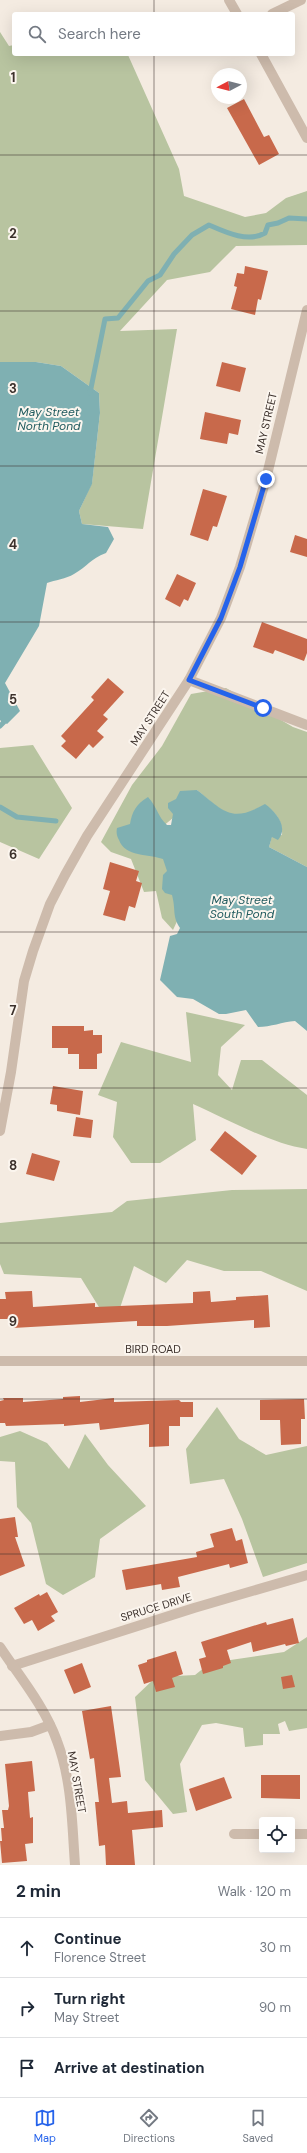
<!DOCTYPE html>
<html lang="en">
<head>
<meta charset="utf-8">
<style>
  body { margin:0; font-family:"DM Sans",sans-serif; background:#f6f6f7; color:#1f2937 }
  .controls { position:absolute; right:12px; bottom:12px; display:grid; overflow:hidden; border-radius:4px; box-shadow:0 4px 16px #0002 }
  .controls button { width:36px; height:36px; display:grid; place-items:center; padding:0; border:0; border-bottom:1px solid #e0e1e3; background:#fff; color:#1f2937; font:20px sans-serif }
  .compass { position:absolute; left:211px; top:68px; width:36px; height:36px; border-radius:50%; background:#fff; box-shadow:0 4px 16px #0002; rotate:263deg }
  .stop { position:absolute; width:12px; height:12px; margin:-9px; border:3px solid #2563eb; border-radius:50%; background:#fff }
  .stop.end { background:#2563eb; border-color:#fff; box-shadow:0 1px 4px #0008 }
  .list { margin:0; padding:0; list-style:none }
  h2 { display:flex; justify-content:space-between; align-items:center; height:52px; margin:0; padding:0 16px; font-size:17px }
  h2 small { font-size:13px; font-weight:400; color:#747a83 }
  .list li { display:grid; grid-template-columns:26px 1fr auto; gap:12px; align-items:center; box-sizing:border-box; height:60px; padding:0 16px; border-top:1px solid #e0e1e3 }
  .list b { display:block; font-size:15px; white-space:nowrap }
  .list p { margin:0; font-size:13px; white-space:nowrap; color:#747a83 }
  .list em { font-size:13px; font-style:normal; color:#747a83 }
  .icon { flex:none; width:22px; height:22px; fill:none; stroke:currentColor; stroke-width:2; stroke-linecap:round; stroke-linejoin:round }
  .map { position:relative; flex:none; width:307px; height:1865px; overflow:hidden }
  .search { position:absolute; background:#fff; box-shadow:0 4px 16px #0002; left:12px; right:12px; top:12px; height:44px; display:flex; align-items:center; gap:10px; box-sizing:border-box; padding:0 14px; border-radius:4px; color:#747a83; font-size:15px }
  .sheet { height:232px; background:#fff }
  nav { display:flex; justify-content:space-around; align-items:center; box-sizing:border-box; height:56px; border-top:1px solid #e0e1e3; background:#fff; font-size:11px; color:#747a83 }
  nav a { display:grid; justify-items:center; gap:2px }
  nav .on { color:#2563eb }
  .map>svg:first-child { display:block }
</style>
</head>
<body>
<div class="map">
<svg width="307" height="1865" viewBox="0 0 307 1865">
  <rect width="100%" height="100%" fill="#f4ebe1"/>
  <!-- green -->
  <path fill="#b8c4a0" d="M0,32l9,14 5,-1v9l114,1 51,114 5,27 61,21 21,-4 20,-15 21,-7v54l-71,1 -26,26 -43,8 -47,51 57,-2 -34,200 -61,-5 -3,-13 13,-28 8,-70 -1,-20 -38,-27 -25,-4h-36z
    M226,688l67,39 14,5v135l-38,-20 3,-11 10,-1c1,-13 -6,-23 -17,-30 -8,3 -19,11 -29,10 -14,-1 -28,-16 -39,-25l-8,15 -32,26 21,18 1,68 -6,13 -11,-12 -6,-27 -12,1 -13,-33 -20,-7 -10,-10 31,-57 30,-39 29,-52z
    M33,745l39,63 -33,51 -39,-17v-94z
    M186,1012l59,13 -24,22 -3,28 14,15 9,-30h21l45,35v54c-36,-5 -80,-30 -114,-45l3,36 -36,23h-29l-18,-26 4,-35 -19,-7 23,-53 70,20z
    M307,1189v102l-46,-20h-37l-37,-11 -21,23 -32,-17 -16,48 -16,-2 -21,-34 -77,-4 -4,-10v-41l112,-11 15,-11 105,-11z
    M217,1407l22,32 27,16 41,-9v117l-44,14 -21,-58 -18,-40 -34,5 -4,-35z
    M20,1431l27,12 22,26 16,-35 23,31 38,41 -46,33 -5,38 -32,18 -17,-11 -15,-61 -14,-16 -2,-45 -15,-1v-24z
    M307,1637v91l-18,3 -4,-10 -7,3 2,10h-17v11l-18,2 -2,-19 -27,-5 -14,2 -22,39 7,48 -14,2 -28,-34 -10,-83 21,-20 39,-2 15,-12 74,-11z"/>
  <!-- water -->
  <path fill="#7fb0b2" d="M0,362h36l25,4 38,27 1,20 -8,71 -13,27 3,13 26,3 6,12 -8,14c-16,6 -18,13 -32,21 -8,5 -19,6 -27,9l-8,43 -34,57 15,28 -13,13 -7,-4z
    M197,790c28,22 34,33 68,14 11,8 24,23 13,36l-6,-3 -3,10 38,20v164l-12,-10c-13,1 -24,6 -37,6l-12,-17 -20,4h-7l-26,-15 -16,-2 -17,-17 10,-44 7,-2 3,-6c-8,-12 -4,-18 -8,-33l-7,-2 -3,-4 1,-14 4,-4 -4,-12c-14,-5 -38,-2 -44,-19 -2,-4 -3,-7 -2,-12l13,-4c2,-12 6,-20 18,-27 8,8 10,20 19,28h4l2,-11 -5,-6v-5l8,-4 4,-8z"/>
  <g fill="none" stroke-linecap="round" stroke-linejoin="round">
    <!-- stream -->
    <path stroke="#7fb0b2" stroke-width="5" d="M90,393l15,-74 13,-1 30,-37 12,-6 14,-21 18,-19 17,-10c16,7 39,18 56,8l3,-8 10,-2 11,-5 18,1
      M0,712l4,10 -4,4
      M0,807l17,10 39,4"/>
  </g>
  <!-- building -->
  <path fill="#c8694b" d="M244,99l20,38 5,-2 10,19 -20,11 -32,-57z
    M245,266l23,5 -7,29 -3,-1 -3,16 -24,-6 6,-22 -3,-1 3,-13 7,1z
    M222,362l24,6 -6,24 -24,-6z
    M205,412l36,8 -3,15 -9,-2 -2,11 -27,-5z
    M203,489l24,7 -10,31 -4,-1 -5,15 -18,-6z
    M295,535l12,4v18l-17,-5z
    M177,574l19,9 -8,18 -4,-2 -4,8 -15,-8z
    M262,622l45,17v14l-3,8 -29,-11 -2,4 -20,-7z
    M108,678l16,14 -21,23 5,4 -11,12 7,6 -11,11 -4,-4 -13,15 -15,-13 5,-5 -5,-5 33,-36 -3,-3z
    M110,862l29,9 -3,10 6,2 -7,25 -6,-2 -4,15 -22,-6 7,-24 -7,-2z
    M52,1026h32v5l9,-1v5h9v18l-5,1v15h-18v-15h-11v-6h-16z
    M53,1086l30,5 -3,24 -23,-4v-6l-7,-1z
    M76,1117l17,3 -2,18 -18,-2z
    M225,1131l32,25 -15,19 -32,-25z
    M32,1153l28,8 -6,20 -28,-7z
    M32,1291l1,16 62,-4v4l98,-4v-11l17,-1 1,11 25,-2v-3l32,-2 2,32 -16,1v-8l-87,6h-30v-5l-124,7v-9h-13v-20h6l-1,-7z
    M80,1396v6l34,-4v4l65,-2 2,2h12v15h-13v9h-11v20l-20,1v-23l-49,6 -1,-7 -35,3v-2l-58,2 -1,-3h-5v-22l4,-1 -1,-2h20v4l40,-3v-2z
    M304,1399l1,20h-4v25l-20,1 -1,-25h-20v-20z
    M15,1517l3,20h-3l10,29 -25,10v-57z
    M232,1528l4,13 6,-2 6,24 -18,5 -1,-4 -51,13 2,10 -18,3 -1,-6 -35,6 -4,-20 75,-13 -1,-5 18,-5 -4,-13z
    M47,1592l11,20 -7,4 4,5 -17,10 -6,-11 -8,4 -10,-16 25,-14 1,2z
    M293,1618l6,25 -13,3 -1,-2 -32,8 -2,-10 -24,8 4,13 -8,3v2l-20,6 -4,-15 7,-2 -5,-15 65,-20 1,3z
    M176,1651l7,23 -11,4 3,9 -19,5 -3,-11 -9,3 -6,-19 9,-3v-2z
    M82,1663l9,24 -17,7 -10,-24z
    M292,1675l3,12 -12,2 -2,-12z
    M111,1706l10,71 -12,1 3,25 15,-2 1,12 34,-3 1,17 -31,3 3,35h-29l-1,-20 -6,1 -4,-44h4l-5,-44 -4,1 -8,-48z
    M32,1761l3,30 -7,1 2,26 3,-1v26l-8,1 2,17 -25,2 -2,-22h2l-1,-13h3l-2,-18h6l1,-4 -4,-42z
    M261,1775h39v24l-39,-1z
    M224,1777l8,21 -36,13 -7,-22z"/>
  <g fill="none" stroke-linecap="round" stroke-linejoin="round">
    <!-- minor -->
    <path stroke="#cdbbac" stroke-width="10" d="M272,14l29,-14
      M189,680l118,45
      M0,1361h307
      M12,1666l182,-58 113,-33
      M0,1736l31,-4 19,-7
      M234,1834h28
      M292,1834h15"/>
    <!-- tertiary -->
    <path stroke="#cdbbac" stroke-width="10" d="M229,0l8,14
      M261,54l46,84
      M0,1131l11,-59 13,-91 9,-30 17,-47 15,-29 22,-39 102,-156 32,-62 19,-51 26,-88 41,-169
      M0,1647c20,30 45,60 57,94 15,39 15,83 18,124"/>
  </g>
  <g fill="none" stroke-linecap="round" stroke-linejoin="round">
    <!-- route -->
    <path stroke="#2563eb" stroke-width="5" d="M263,708l-74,-28 32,-62 19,-51 26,-88"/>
  </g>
  <!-- grid -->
  <path fill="none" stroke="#3b302b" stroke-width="1" stroke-opacity="0.55" d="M154,0v14M154,54v1811M0,155h307M0,311h307M0,466h307M0,622h307M0,777h307M0,932h307M0,1088h307M0,1243h307M0,1399h307M0,1554h307M0,1710h307"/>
  <g text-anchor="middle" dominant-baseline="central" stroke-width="4" stroke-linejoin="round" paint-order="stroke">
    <!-- street labels -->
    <g font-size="11" fill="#3b302b" stroke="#fbf5ee">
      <text transform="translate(266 423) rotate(-77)">MAY STREET</text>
      <text transform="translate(150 718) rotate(-57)">MAY STREET</text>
      <text x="153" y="1349">BIRD ROAD</text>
      <text transform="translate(156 1607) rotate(-17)">SPRUCE DRIVE</text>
      <text transform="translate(77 1782) rotate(80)">MAY STREET</text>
    </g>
    <!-- water labels -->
    <g font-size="12" font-style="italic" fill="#1f5a5e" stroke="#fbf5ee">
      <text x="49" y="412">May Street<tspan x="49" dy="14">North Pond</tspan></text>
      <text x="242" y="900">May Street<tspan x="242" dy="14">South Pond</tspan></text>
    </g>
  </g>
  <g font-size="13" text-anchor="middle" font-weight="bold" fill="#3b302b" stroke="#fbf5ee" stroke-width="4" stroke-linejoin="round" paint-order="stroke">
    <text x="13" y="82">1</text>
    <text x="13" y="238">2</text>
    <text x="13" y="393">3</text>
    <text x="13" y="549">4</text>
    <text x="13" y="704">5</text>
    <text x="13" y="859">6</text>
    <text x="13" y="1015">7</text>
    <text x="13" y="1170">8</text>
    <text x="13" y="1326">9</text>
  </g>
</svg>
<div class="controls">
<button><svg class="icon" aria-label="locate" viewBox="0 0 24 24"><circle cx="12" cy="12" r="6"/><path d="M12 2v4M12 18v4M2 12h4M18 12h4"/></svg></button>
</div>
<svg class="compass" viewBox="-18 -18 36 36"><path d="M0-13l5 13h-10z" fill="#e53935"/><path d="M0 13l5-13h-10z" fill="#747a83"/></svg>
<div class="stop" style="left:263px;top:708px"></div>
<div class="stop end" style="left:266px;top:479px"></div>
<div class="search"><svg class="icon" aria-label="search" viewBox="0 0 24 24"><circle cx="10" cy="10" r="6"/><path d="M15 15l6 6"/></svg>Search here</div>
</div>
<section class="sheet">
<h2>2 min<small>Walk · 120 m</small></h2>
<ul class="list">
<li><svg class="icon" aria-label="ahead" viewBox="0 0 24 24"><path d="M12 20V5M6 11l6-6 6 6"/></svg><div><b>Continue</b><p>Florence Street</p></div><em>30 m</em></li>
<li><svg class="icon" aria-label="right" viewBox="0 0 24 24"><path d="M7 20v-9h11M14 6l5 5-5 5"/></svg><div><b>Turn right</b><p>May Street</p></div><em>90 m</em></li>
<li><svg class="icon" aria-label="arrive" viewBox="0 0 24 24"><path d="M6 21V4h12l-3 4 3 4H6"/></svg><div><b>Arrive at destination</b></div></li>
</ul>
</section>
<nav>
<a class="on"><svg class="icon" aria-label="map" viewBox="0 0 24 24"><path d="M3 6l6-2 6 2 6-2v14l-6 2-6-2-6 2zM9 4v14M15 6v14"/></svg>Map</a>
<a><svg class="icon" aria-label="directions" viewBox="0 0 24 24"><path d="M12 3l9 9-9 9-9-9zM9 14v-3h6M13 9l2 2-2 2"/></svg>Directions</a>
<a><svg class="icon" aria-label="saved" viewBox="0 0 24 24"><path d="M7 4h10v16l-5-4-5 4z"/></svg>Saved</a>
</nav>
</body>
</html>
